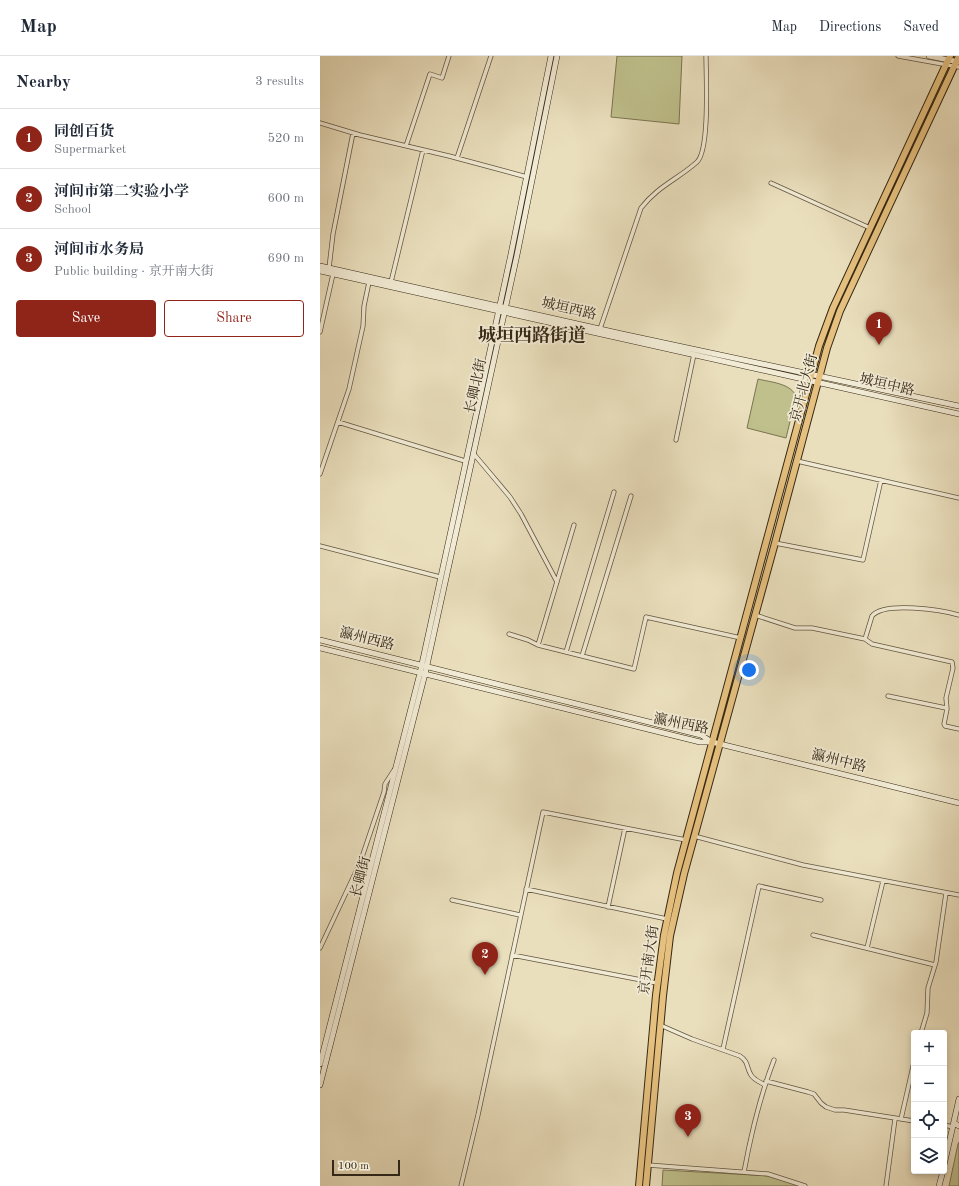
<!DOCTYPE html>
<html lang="en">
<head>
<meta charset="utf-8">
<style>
  body { margin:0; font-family:"Old Standard TT","Noto Serif SC",serif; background:#f6f6f7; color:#1f2937 }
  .controls { position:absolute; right:12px; bottom:12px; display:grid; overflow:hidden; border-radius:4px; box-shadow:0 2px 6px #0003 }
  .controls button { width:36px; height:36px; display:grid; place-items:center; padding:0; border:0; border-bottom:1px solid #e0e1e3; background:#fff; color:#1f2937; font:20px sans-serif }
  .scale { position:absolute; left:12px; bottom:10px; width:68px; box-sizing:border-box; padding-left:4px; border:2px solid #352816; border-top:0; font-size:11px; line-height:14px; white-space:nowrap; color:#352816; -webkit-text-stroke:3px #f1ead4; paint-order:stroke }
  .you { position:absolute; left:429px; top:614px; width:14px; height:14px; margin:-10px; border:3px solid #fff; border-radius:50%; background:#1a73e8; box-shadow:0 0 0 6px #1a73e833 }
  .badge { display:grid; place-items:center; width:26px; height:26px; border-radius:50%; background:#8f2418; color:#fff; font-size:13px; font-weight:700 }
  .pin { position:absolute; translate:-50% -33px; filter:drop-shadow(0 1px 2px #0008) }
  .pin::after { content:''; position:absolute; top:21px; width:14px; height:12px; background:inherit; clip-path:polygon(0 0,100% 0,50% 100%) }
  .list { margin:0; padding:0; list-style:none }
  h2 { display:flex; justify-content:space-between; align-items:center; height:52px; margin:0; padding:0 16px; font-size:17px }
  h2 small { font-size:13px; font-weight:400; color:#747a83 }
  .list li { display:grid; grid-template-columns:26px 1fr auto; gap:12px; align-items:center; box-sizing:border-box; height:60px; padding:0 16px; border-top:1px solid #e0e1e3 }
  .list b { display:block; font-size:15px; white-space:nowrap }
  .list p { margin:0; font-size:13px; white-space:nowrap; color:#747a83 }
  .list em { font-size:13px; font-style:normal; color:#747a83 }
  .actions { display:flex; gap:8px; padding:12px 16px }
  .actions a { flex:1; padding:9px 0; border:1px solid #8f2418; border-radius:4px; text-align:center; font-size:14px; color:#8f2418 }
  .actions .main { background:#8f2418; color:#fff }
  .icon { flex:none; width:22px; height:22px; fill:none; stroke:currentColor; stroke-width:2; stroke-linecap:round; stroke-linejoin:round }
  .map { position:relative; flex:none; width:639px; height:1130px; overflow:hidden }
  header { display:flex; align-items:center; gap:24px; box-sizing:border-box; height:56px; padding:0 20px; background:#fff; border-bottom:1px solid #e0e1e3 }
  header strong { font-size:19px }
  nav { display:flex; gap:22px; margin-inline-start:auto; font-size:14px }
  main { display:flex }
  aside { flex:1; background:#fff }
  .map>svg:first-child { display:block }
</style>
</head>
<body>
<header>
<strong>Map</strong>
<nav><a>Map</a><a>Directions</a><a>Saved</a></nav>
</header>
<main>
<aside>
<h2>Nearby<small>3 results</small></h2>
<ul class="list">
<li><span class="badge">1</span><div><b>同创百货</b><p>Supermarket</p></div><em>520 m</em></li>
<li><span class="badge">2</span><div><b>河间市第二实验小学</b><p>School</p></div><em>600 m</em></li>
<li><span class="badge">3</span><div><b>河间市水务局</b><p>Public building · 京开南大街</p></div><em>690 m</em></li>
</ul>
<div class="actions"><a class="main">Save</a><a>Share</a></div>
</aside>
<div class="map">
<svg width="639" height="1130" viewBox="0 0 639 1130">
  <rect width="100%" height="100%" fill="#eadfbd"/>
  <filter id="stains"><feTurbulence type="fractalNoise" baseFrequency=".005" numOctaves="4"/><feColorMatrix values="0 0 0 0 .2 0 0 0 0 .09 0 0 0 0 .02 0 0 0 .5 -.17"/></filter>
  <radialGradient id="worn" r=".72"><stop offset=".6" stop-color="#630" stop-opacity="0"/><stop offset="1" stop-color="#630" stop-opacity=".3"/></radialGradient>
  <!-- green -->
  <path fill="#bfc08c" stroke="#7a7451" d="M297,0h65l-3,68 -68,-7z
    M438,323c11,3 34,4 38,18l-10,41 -39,-10z
    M639,1086v44h-10l9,-42z
    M343,1114l107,6 30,10h-138z"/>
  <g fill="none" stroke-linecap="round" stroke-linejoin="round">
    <!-- street casing -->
    <g stroke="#625640" stroke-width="5">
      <path id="street" d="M578,0l61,11
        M0,67l40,12 89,21 78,21
        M86,90l24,-72 12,4 7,-22
        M137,102l34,-102
        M451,127l99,45
        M9,212l4,-34 20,-101
        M71,226l32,-132
        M280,273l41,-121c17,-22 37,-29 56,-46 13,-12 9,-87 9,-106
        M0,276l13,-58
        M18,366l127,39
        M356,384l18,-86
        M153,397l37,44 11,17 36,68
        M477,405l162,37
        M0,418l29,-85 14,-63 1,-20 5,-24
        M455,487l88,17 18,-80
        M0,490l120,31
        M435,559l40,13h17l53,11 7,-23c12,-15 70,-6 87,-1
        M189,578l19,6 10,5 96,24 12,-52 95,21
        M545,583l7,5 80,18 1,6 -7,30 1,11 -3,15 1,2 14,3
        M218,589l36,-120
        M246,596l48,-160
        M262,600l49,-160
        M568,640l58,12
        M374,780l109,29 156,30
        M206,833l141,30
        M132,844l68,15
        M288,851l17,-79
        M493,879l122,30
        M0,892l40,-85 24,-71 1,-8 9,-14
        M547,892l16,-67
        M192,899l145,28
        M340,969l32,14 48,17c9,6 6,11 11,19 3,5 9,7 14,10
        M601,977l6,-20 1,-25 8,-26 10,-69
        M403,993l36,-163 62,14
        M446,1025l42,11 6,2 7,9 5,4 9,3h9l70,11
        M581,1063l13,-57
        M624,1069l9,2
        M328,1109l120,9 37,12
        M424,1116c7,-38 16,-76 30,-112
        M141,1130l17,-71 65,-303 143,28
        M566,1130l9,-67"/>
    </g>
    <!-- secondary casing -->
    <g stroke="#352816" stroke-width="6">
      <path id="secondary" d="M609,0l30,6
        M0,210l302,68 337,72
        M0,215l639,143
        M0,584l381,95 11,7
        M0,592l380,94h12l247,61
        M0,1008l100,-391 91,-419 40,-198
        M0,1029l105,-411 92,-419 40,-199
        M634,1067l5,3
        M624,1109l15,-66
        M619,1130l4,-15"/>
    </g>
    <!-- primary casing -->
    <g stroke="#352816" stroke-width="8">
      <path id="primary" d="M319,1130l17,-191 8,-60 13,-62 142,-527 14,-38 117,-252
        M326,1130l17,-190 7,-60 14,-62 91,-331 52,-195 13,-37 119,-255"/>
    </g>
    <!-- street -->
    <use href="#street" stroke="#f1ead4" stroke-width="3.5"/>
    <!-- secondary -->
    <use href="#secondary" stroke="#f1ead4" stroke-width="5"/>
    <!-- primary -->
    <use href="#primary" stroke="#e5c07e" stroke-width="6"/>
  </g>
  <g text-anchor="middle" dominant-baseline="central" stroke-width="3.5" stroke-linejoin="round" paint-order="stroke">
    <!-- street labels -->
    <g font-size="14" fill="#352816" stroke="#f1ead4">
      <text transform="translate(249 253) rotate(13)">城垣西路</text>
      <text transform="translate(567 329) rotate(13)">城垣中路</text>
      <text transform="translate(156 330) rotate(-78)">长卿北街</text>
      <text transform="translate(484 332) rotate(-75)">京开北大街</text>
      <text transform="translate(47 583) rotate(14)">瀛州西路</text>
      <text transform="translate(361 668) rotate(11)">瀛州西路</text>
      <text transform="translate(519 705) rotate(14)">瀛州中路</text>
      <text transform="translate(41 821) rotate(-76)">长卿街</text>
      <text transform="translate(329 904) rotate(-82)">京开南大街</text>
    </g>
    <!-- district labels -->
    <g font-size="18" font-weight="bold" fill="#352816" stroke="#f1ead4">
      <text x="212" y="280">城垣西路街道</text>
    </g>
  </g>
  <rect width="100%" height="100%" filter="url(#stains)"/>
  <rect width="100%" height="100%" fill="url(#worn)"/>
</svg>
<div class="controls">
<button>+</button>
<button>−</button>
<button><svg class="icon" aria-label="locate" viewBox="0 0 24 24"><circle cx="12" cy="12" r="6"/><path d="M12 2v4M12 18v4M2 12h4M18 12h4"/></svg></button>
<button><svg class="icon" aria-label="layers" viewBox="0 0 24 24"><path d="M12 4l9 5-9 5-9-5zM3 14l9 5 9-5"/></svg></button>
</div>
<div class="scale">100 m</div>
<div class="you"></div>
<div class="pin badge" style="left:559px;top:289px">1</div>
<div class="pin badge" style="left:165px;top:919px">2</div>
<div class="pin badge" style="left:368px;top:1081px">3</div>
</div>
</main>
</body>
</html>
